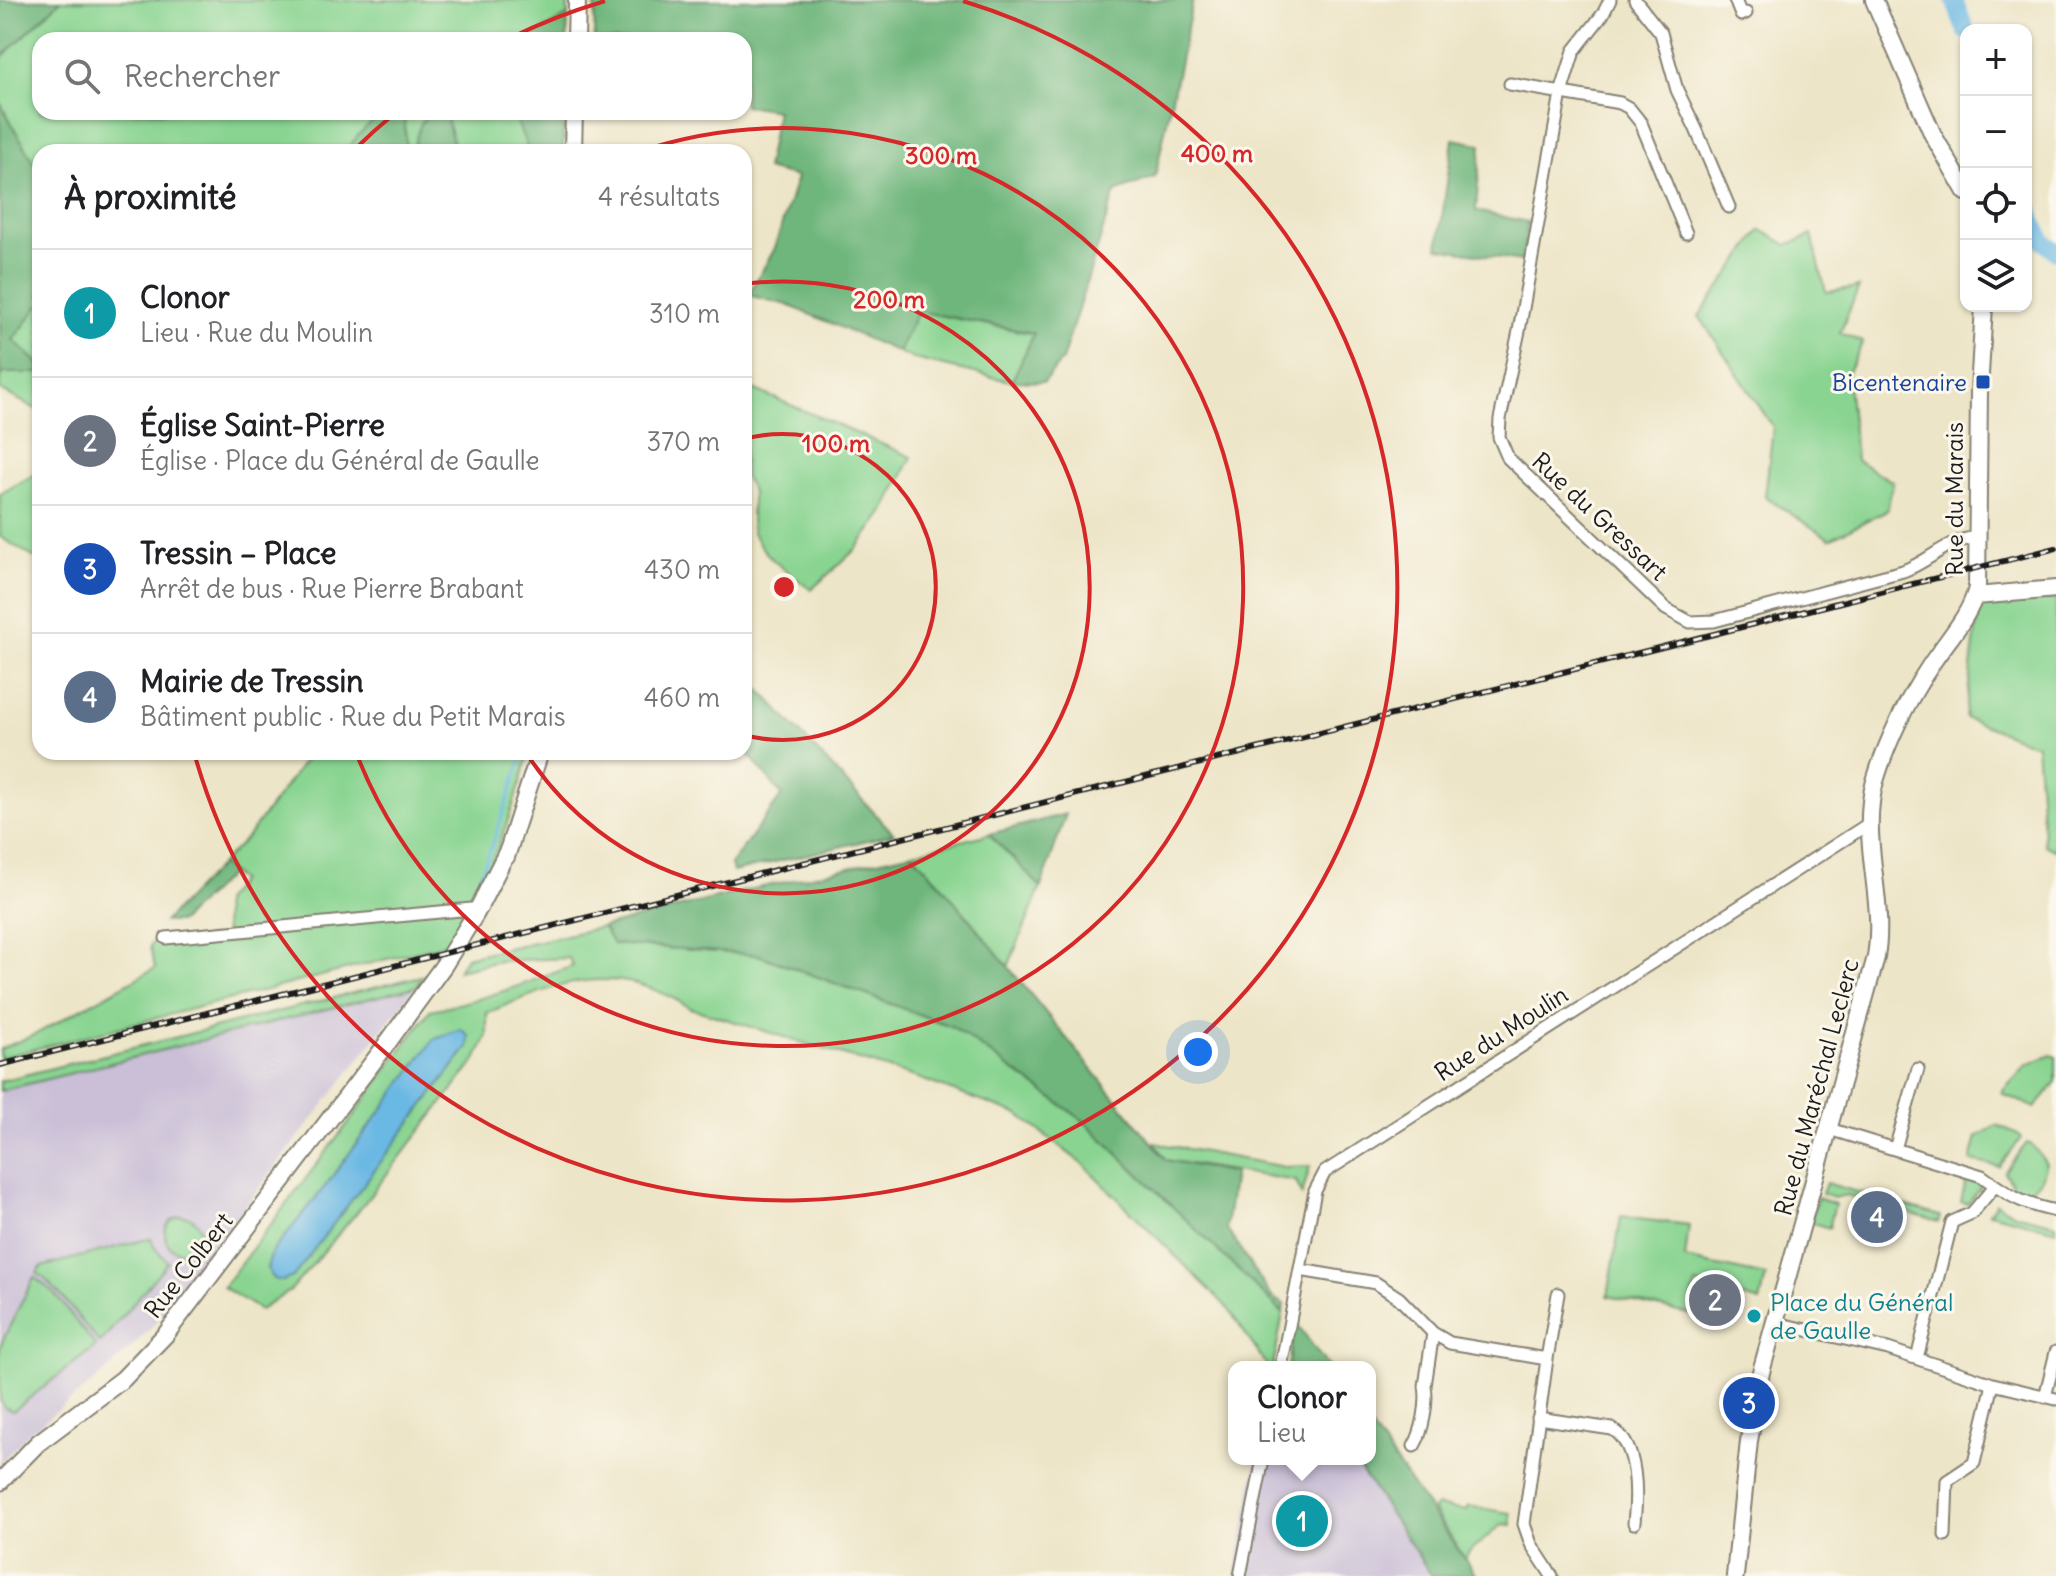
<!DOCTYPE html>
<html lang="fr">
<head>
<meta charset="utf-8">
<style>
  body { margin:0; font-family:Delius,sans-serif; background:#f6f6f6; color:#202124 }
  .controls { position:absolute; right:24px; top:24px; display:grid; overflow:hidden; border-radius:16px; box-shadow:0 2px 6px #0004 }
  .controls button { width:72px; height:72px; display:grid; place-items:center; padding:0; border:0; border-bottom:2px solid #e0e0e0; background:#fff; color:#202124; font:40px sans-serif }
  .you { position:absolute; left:1198px; top:1052px; width:28px; height:28px; margin:-20px; border:6px solid #fff; border-radius:50%; background:#1a73e8; box-shadow:0 0 0 12px #1a73e833 }
  .badge { display:grid; place-items:center; width:52px; height:52px; border-radius:50%; background:#0f766e; color:#fff; font-size:26px; font-weight:700 }
  .pin { position:absolute; translate:-50% -50%; border:4px solid #fff; box-shadow:0 2px 8px #0006 }
  .popup { position:absolute; left:1228px; top:1361px; width:148px; height:104px; box-sizing:border-box; display:grid; place-content:center; border-radius:16px; background:#fff; filter:drop-shadow(0 2px 6px #0005); font-size:26px; white-space:nowrap; color:#757577 }
  .popup b { font-size:30px; color:#202124 }
  .popup::after { content:''; position:absolute; left:50%; top:100%; margin-left:-16px; border:16px solid transparent; border-top-color:#fff }
  .list { margin:0; padding:0; list-style:none }
  h2 { display:flex; justify-content:space-between; align-items:center; height:104px; margin:0; padding:0 32px; font-size:34px }
  h2 small { font-size:26px; font-weight:400; color:#757577 }
  .list li { display:grid; grid-template-columns:52px 1fr auto; gap:24px; align-items:center; box-sizing:border-box; height:128px; padding:0 32px; border-top:2px solid #e0e0e0 }
  .list b { display:block; font-size:30px; white-space:nowrap }
  .list p { margin:0; font-size:26px; white-space:nowrap; color:#757577 }
  .list em { font-size:26px; font-style:normal; color:#757577 }
  .icon { flex:none; width:44px; height:44px; fill:none; stroke:currentColor; stroke-width:2; stroke-linecap:round; stroke-linejoin:round }
  .map { position:relative; flex:none; width:2056px; height:1576px; overflow:hidden }
  .search { position:absolute; background:#fff; box-shadow:0 2px 6px #0004; left:32px; top:32px; width:720px; height:88px; display:flex; align-items:center; gap:20px; box-sizing:border-box; padding:0 28px; border-radius:24px; color:#757577; font-size:30px }
  .panel { position:absolute; background:#fff; box-shadow:0 2px 6px #0004; left:32px; top:144px; width:720px; height:616px; border-radius:24px }
  .map>svg:first-child { display:block }
</style>
</head>
<body>
<div class="map">
<svg width="2056" height="1576" viewBox="0 0 2056 1576">
  <rect width="100%" height="100%" fill="#fbf7ec"/>
  <filter id="ink" filterUnits="userSpaceOnUse"><feTurbulence type="fractalNoise" baseFrequency=".0125" numOctaves="2"/><feDisplacementMap in="SourceGraphic" scale="16" xChannelSelector="R" yChannelSelector="G"/><feConvolveMatrix kernelMatrix="1 2 1 2 8 2 1 2 1" color-interpolation-filters="sRGB"/></filter>
  <filter id="wash" filterUnits="userSpaceOnUse"><feTurbulence type="fractalNoise" baseFrequency=".006" numOctaves="4" result="noise"/><feDisplacementMap in="SourceGraphic" scale="32" xChannelSelector="R" yChannelSelector="G"/><feGaussianBlur stdDeviation="1.8" result="paint"/><feColorMatrix in="noise" values="0 0 0 0 0 0 0 0 0 0 0 0 0 0 0 0 0 1.4 0 .05"/><feComposite in="paint" operator="in"/></filter>
  <g filter="url(#wash)">
    <rect width="100%" height="100%" fill="#ede5c7"/>
    <!-- industrial -->
    <path fill="#cabfd7" d="M415,987l-265,342 -43,42 -78,62 -29,30v-372z
      M1257,1459h96l79,117h-197z"/>
    <!-- green -->
    <path fill="#89d491" stroke="#527856" stroke-width="2" d="M61,0h507l-1,40h-527v72h524l-1,40h-523v29l-3,-13 -37,-65v-44z
      M1761,230l26,15 25,-10 14,57 33,-5 -19,46 23,9 -16,31 9,87 37,22 -6,28 -57,29 -65,-42 8,-70 -74,-111z
      M40,304v61l-27,-25z
      M918,311l117,23 -23,47 -7,-1 -91,-21 -16,-7z
      M4,373h36v38l-40,-21v-13z
      M744,385l168,72 -29,56 -26,35 -46,42c-19,-16 -49,-33 -58,-58 -7,-19 7,-39 -9,-55z
      M40,471v90l-40,-24v-43z
      M2056,599v252l-12,-6 -8,-100 -71,-27 11,-91 6,-24z
      M311,752h218c-17,67 -44,132 -79,191l-450,115v-9l34,-14 121,-67 -5,-21 3,-5 72,-6 -2,-35 17,-20 -19,-17 28,-29z
      M989,834l52,53 -33,80 -65,-80 -31,-34z
      M603,927l10,17 145,11 195,72 131,94 199,192 -10,54h-5l-41,-60 -143,-142 -65,-50 -101,-37 -228,-70c-75,-48 -129,-26 -203,5v23l-11,24 -118,151 -67,79 -31,20 -37,-23 129,-169 78,-108c50,-9 95,-26 143,-44l-4,-8 -69,3 -42,9 8,-13z
      M425,975l-10,12 -415,104v-10z
      M2051,1055l5,2v25l-21,26 -34,-15 26,-28z
      M1997,1125l21,9 3,4 -22,29 -28,-6 6,-24z
      M1155,1143l130,24 25,-1 -8,29 -6,-14 -130,-21z
      M2027,1143l5,2 14,18 -5,17 -15,13 -14,-8 -8,-13z
      M1967,1177l13,3 1,8 -13,16 -7,-2z
      M1826,1183l114,33 -1,6 -92,-27 -13,3 -12,-4z
      M1817,1198l18,6 -6,24 -19,-6z
      M1996,1203l19,11 41,10v6l-67,-17z
      M165 1234a18 18 0 1 1 36 0a18 18 0 1 1-36 0Z
      M1621,1217l68,8 -4,34 81,17 -6,26 -17,-5 -4,6 -6,-1 2,-8 -39,-10 -4,14 11,5 -6,13 -89,-20z
      M151,1238l3,9 14,15 -68,81c-21,-22 -39,-53 -63,-70l4,-6z
      M34,1277l18,14 44,55 -83,65 -8,-3 -5,-7v-55z
      M1436,1506l30,5 2,-5 43,7 1,12 -9,-1 -34,28 -4,7 -32,-49z"/>
    <!-- forest -->
    <path fill="#6eb67b" stroke="#45694c" stroke-width="2" d="M0,0h61l-61,59z
      M682,0h511l-38,177 -40,15 -53,168 -18,22 -32,-1 22,-48 -116,-22 -20,41 -110,-47 -40,-10 26,-45 23,-73 -31,-8 11,-59 -33,-5v-65h-150l1,-36z
      M568,15l-1,25h-40z
      M0,103l37,65 3,13v123l-27,36 27,25v8h-36l-4,4z
      M383,112h21l2,30 -2,7 -10,3h-48l12,-17z
      M432,112h13l9,34 -6,6h-23l-11,-8 7,-21z
      M513,112h51l-1,40h-34z
      M1453,139l28,5 -5,67 52,11 -6,39 -84,-13z
      M744,673l150,161 -161,38 -2,-8 51,-69 -38,-46z
      M1066,814l-25,73 -52,-53z
      M912,853l31,34 223,273 68,13 -8,55 46,69 12,7 -1,9 -199,-192 -131,-94 -194,-72 -146,-11 -10,-17 137,-35z
      M221,864l10,9 -51,49h-16z
      M1295,1321l33,46h-40z
      M1370,1426l107,150h-45l-79,-117h17z"/>
    <!-- water -->
    <path fill="#6ab8e4" stroke="#436a80" stroke-width="2" d="M461,1029l8,7 -1,11 -175,230 -11,4 -8,-2 -7,-11 5,-16 48,-59 115,-155z"/>
    <g fill="none" stroke-linecap="round" stroke-linejoin="round">
      <!-- stream -->
      <path stroke="#6ab8e4" stroke-width="3" d="M473,893l20,-50 31,-91"/>
      <!-- river -->
      <path stroke="#6ab8e4" stroke-width="18" d="M1954,0l12,31
        M2026,197c6,19 10,45 30,54"/>
    </g>
  </g>
  <g filter="url(#ink)">
    <g fill="none" stroke-linecap="round" stroke-linejoin="round">
      <!-- street casing -->
      <g stroke="#848072" stroke-width="15">
        <path id="street" d="M1610,0l-7,14 -29,37 -13,42 -42,238 -19,88 -1,18 9,21 158,151 24,13 24,-1 189,-50c30,-11 40,-30 75,-34
          M1635,0l26,33 16,57 19,39 33,78
          M1735,0l6,15 5,-2
          M1510,84l110,19 9,5 12,15 45,110
          M166,938l316,-30
          M1829,1129l153,47c27,20 40,28 74,35
          M1895,1149l23,-80
          M1300,1270l76,13 23,15 34,35 17,10 97,16 -23,165 7,20 21,32
          M1776,1323l112,26 105,35 63,15
          M1917,1358l35,-136 20,-9 22,-26
          M1547,1359l11,-65
          M1281,1367l34,-176 10,-19 545,-349
          M2045,1397l11,-45
          M1538,1418l74,11c27,15 25,68 22,94
          M1414,1446c9,-15 14,-43 11,-60l8,-53
          M1945,1535l2,-54 27,-18 19,-79
          M1240,1576l23,-117"/>
      </g>
      <!-- secondary casing -->
      <g stroke="#848072" stroke-width="20">
        <path id="secondary" d="M1874,0l59,135 33,57
          M576,40l1,-40
          M573,152l1,-40
          M1976,596l80,-7
          M506,857l34,-105
          M0,1482l38,-39 85,-64 43,-45 217,-285 61,-84 32,-52 33,-65
          M1735,1576l14,-135 12,-69 115,-415c10,-58 -17,-118 -1,-176 12,-40 32,-80 55,-115 16,-25 40,-49 47,-78l2,-197 5,-85"/>
      </g>
      <!-- street -->
      <use href="#street" stroke="#fff" stroke-width="11"/>
      <!-- secondary -->
      <use href="#secondary" stroke="#fff" stroke-width="16"/>
      <!-- rail casing -->
      <g stroke="#1c1c1c" stroke-width="6">
        <path id="rail" d="M0,1065l2056,-517"/>
      </g>
      <!-- rail -->
      <use href="#rail" stroke="#fbf7ec" stroke-width="3" stroke-dasharray="9" stroke-linecap="butt"/>
    </g>
  </g>
  <!-- distance rings -->
  <g fill="none" stroke="#d62828" stroke-width="4">
    <path d="M744 439A153 153 0 1 1 744 735"/>
    <path d="M744 284A306 306 0 1 1 527 754"/>
    <path d="M638 152A459 459 0 1 1 357 755"/>
    <path d="M354 150A613 613 0 0 1 394 114M510 38A613 613 0 0 1 605 1M963 1A613 613 0 1 1 195 756"/>
  </g>
  <!-- markers -->
  <rect fill="#1a4fb4" stroke="#fbf7ec" stroke-width="3" x="1975" y="374" width="16" height="16" rx="4"/>
  <circle fill="#0f9aa8" stroke="#fbf7ec" stroke-width="3" cx="1754" cy="1316" r="8"/>
  <g text-anchor="middle" dominant-baseline="central" stroke-width="6" stroke-linejoin="round" paint-order="stroke">
    <!-- transit labels -->
    <g font-size="24" fill="#164399" stroke="#fbf7ec" text-anchor="end">
      <text x="1967" y="382">Bicentenaire</text>
    </g>
    <!-- street labels -->
    <g font-size="24" fill="#1c1c1c" stroke="#fbf7ec">
      <text transform="translate(1954 499) rotate(-90)">Rue du Marais</text>
      <text transform="translate(1600 516) rotate(43)">Rue du Gressart</text>
      <text transform="translate(1501 1033) rotate(-33)">Rue du Moulin</text>
      <text transform="translate(1816 1087) rotate(-75)">Rue du Maréchal Leclerc</text>
      <text transform="translate(188 1265) rotate(-52)">Rue Colbert</text>
    </g>
    <!-- culture labels -->
    <g font-size="24" fill="#0d838f" stroke="#fbf7ec" text-anchor="start">
      <text x="1770" y="1302">Place du Général<tspan x="1770" dy="28">de Gaulle</tspan></text>
    </g>
  </g>
  <circle cx="784" cy="587" r="12" fill="#d62828" stroke="#fbf7ec" stroke-width="4"/>
  <g font-size="24" text-anchor="middle" font-weight="bold" fill="#d62828" stroke="#fbf7ec" stroke-width="6" stroke-linejoin="round" paint-order="stroke">
    <text x="1217" y="162">400 m</text>
    <text x="941" y="164">300 m</text>
    <text x="889" y="308">200 m</text>
    <text x="836" y="452">100 m</text>
  </g>
</svg>
<div class="controls">
<button>+</button>
<button>−</button>
<button><svg class="icon" aria-label="locate" viewBox="0 0 24 24"><circle cx="12" cy="12" r="6"/><path d="M12 2v4M12 18v4M2 12h4M18 12h4"/></svg></button>
<button><svg class="icon" aria-label="layers" viewBox="0 0 24 24"><path d="M12 4l9 5-9 5-9-5zM3 14l9 5 9-5"/></svg></button>
</div>
<div class="you"></div>
<div class="pin badge" style="left:1302px;top:1521px;background:#0f9aa8">1</div>
<div class="popup"><b>Clonor</b>Lieu</div>
<div class="pin badge" style="left:1715px;top:1300px;background:#6b7280">2</div>
<div class="pin badge" style="left:1749px;top:1403px;background:#1a4fb4">3</div>
<div class="pin badge" style="left:1877px;top:1217px;background:#5c6f8a">4</div>
<div class="search"><svg class="icon" aria-label="search" viewBox="0 0 24 24"><circle cx="10" cy="10" r="6"/><path d="M15 15l6 6"/></svg>Rechercher</div>
<section class="panel">
<h2>À proximité<small>4 résultats</small></h2>
<ul class="list">
<li><span class="badge" style="background:#0f9aa8">1</span><div><b>Clonor</b><p>Lieu · Rue du Moulin</p></div><em>310 m</em></li>
<li><span class="badge" style="background:#6b7280">2</span><div><b>Église Saint-Pierre</b><p>Église · Place du Général de Gaulle</p></div><em>370 m</em></li>
<li><span class="badge" style="background:#1a4fb4">3</span><div><b>Tressin – Place</b><p>Arrêt de bus · Rue Pierre Brabant</p></div><em>430 m</em></li>
<li><span class="badge" style="background:#5c6f8a">4</span><div><b>Mairie de Tressin</b><p>Bâtiment public · Rue du Petit Marais</p></div><em>460 m</em></li>
</ul>
</section>
</div>
</body>
</html>
